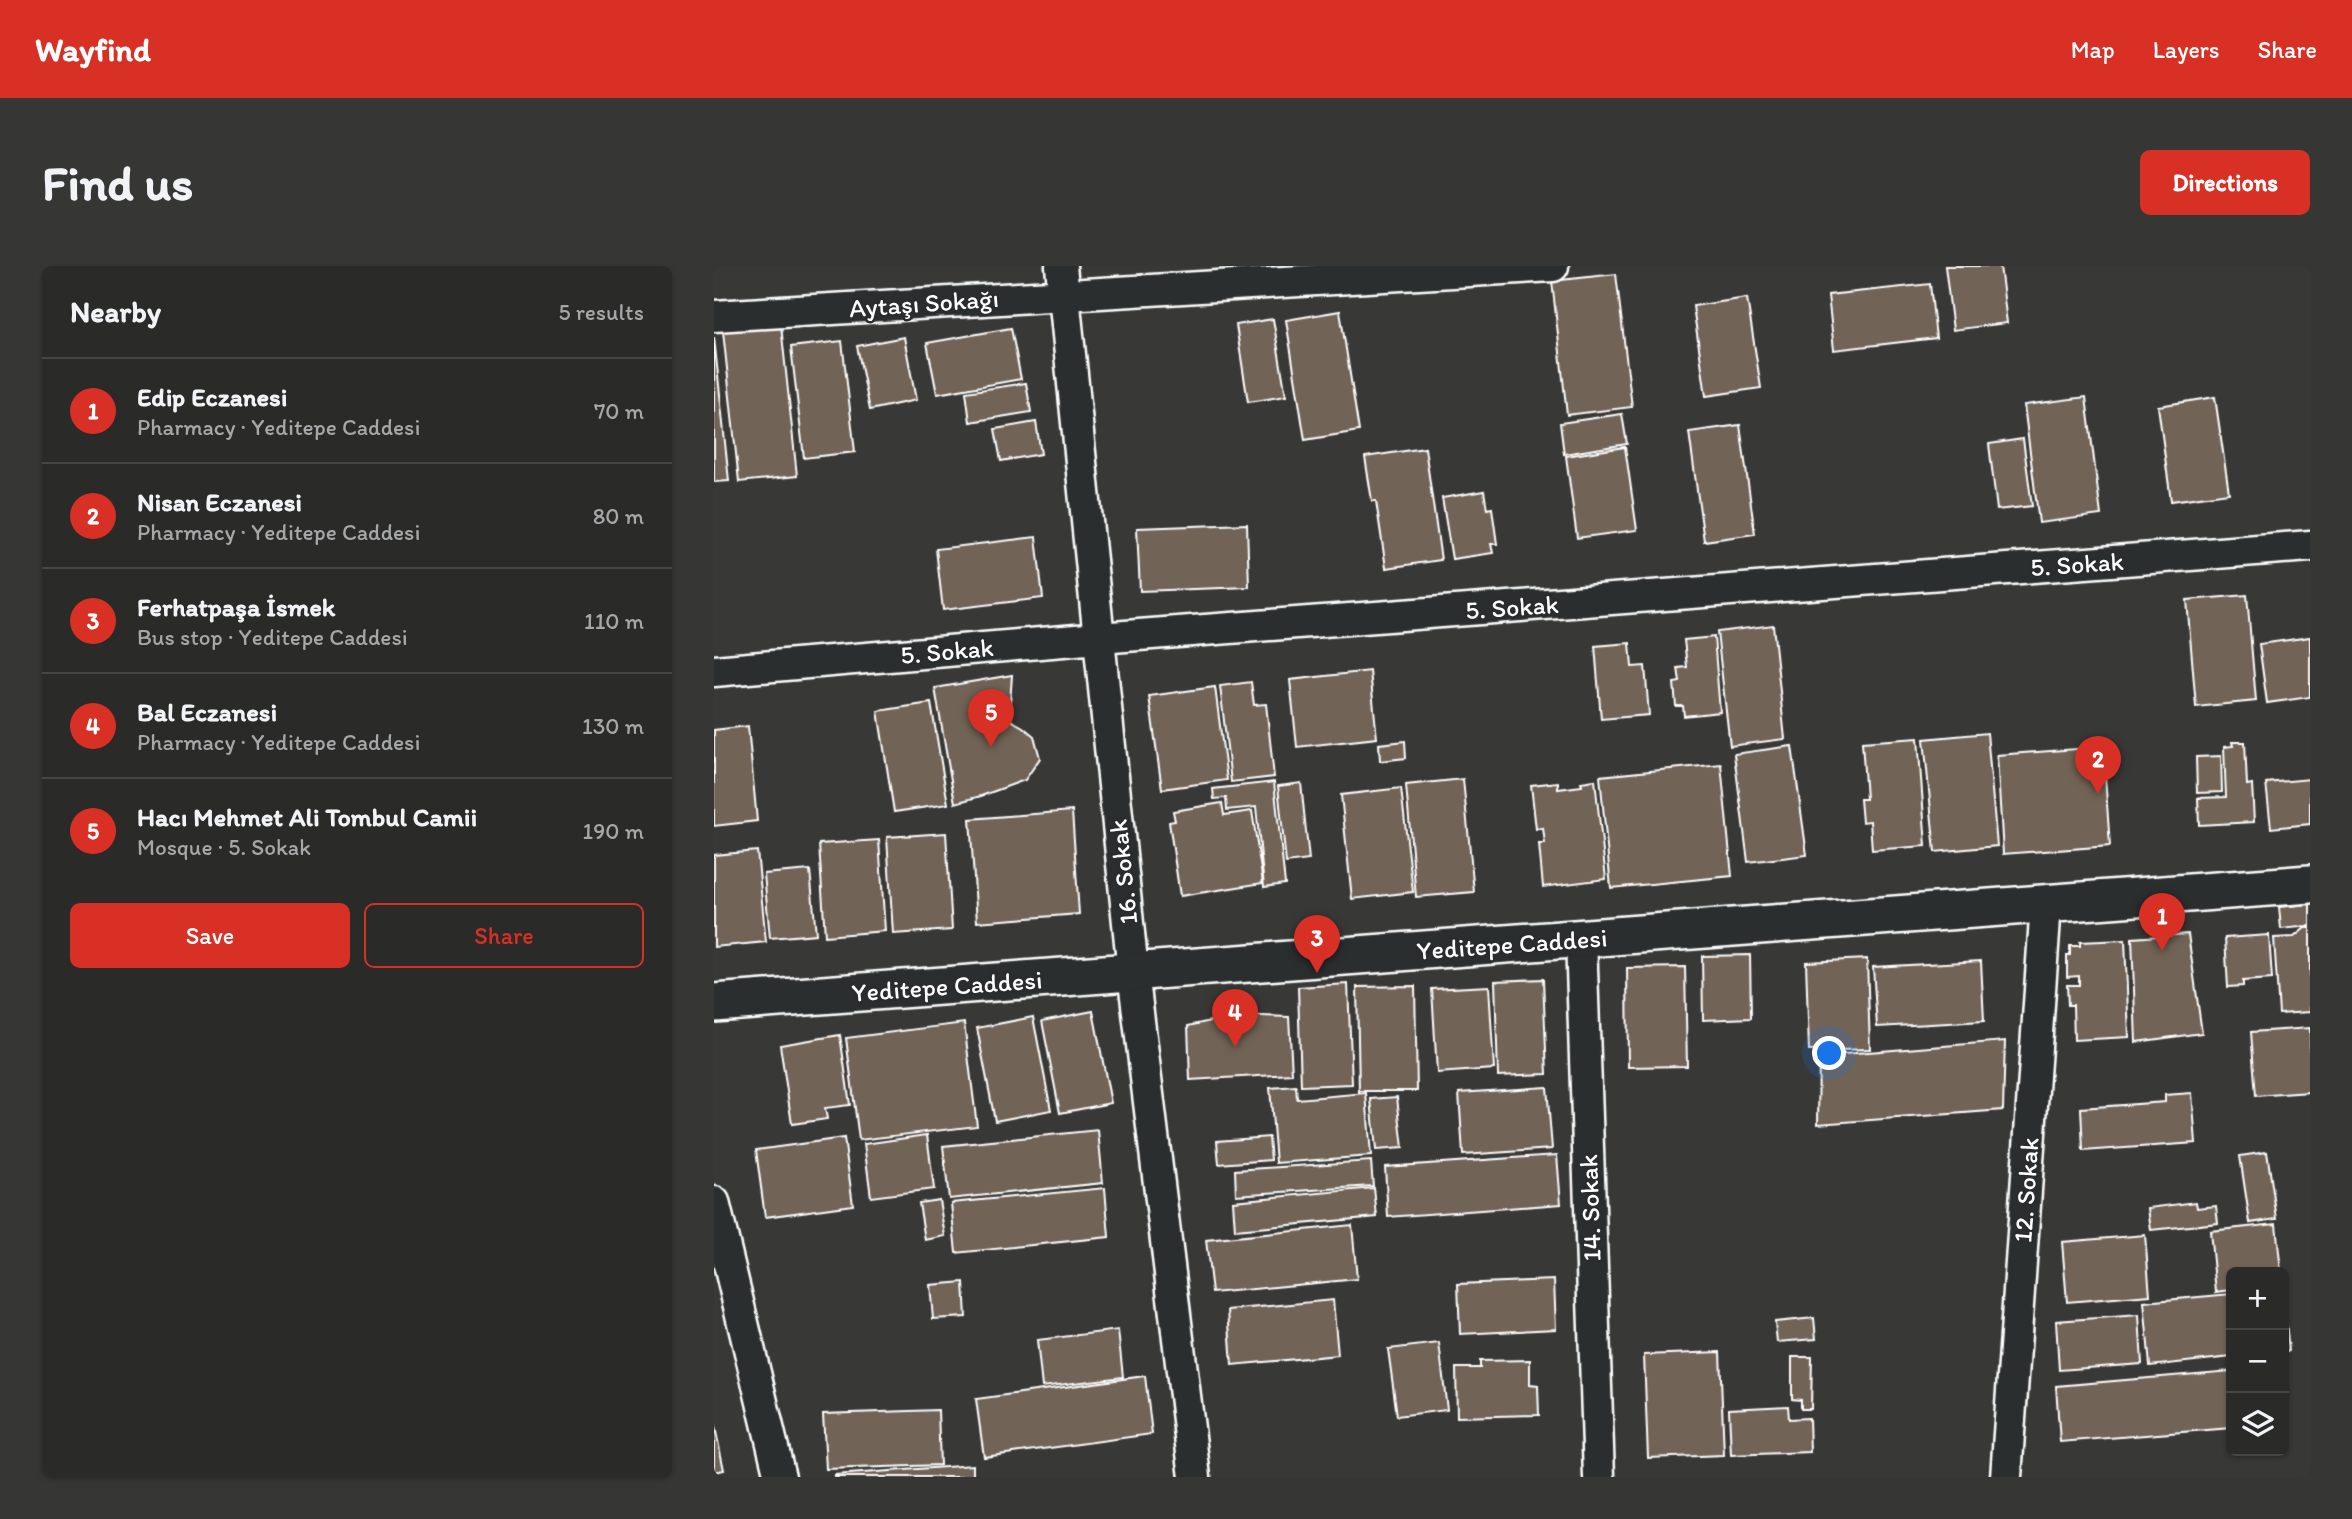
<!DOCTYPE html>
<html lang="en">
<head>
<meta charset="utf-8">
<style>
  body { margin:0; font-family:Itim,sans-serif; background:#363634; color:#f1f3f6 }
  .controls { position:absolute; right:21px; bottom:21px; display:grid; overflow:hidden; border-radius:10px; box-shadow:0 2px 5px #0004 }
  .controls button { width:63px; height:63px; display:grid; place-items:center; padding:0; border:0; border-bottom:2px solid #464645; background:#2a2a28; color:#f1f3f6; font:35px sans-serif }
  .you { position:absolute; left:1116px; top:788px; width:24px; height:24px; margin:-18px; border:5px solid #fff; border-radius:50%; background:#1a73e8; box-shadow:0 0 0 10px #1a73e833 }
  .badge { display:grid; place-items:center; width:46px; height:46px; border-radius:50%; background:#d93025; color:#fff; font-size:23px; font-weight:700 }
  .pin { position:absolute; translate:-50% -58px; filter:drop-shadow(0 2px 4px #0008) }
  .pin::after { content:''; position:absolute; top:37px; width:24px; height:21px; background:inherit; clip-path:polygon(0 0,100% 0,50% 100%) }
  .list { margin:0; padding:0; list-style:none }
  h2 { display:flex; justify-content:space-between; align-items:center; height:91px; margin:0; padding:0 28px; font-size:30px }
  h2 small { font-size:23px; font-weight:400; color:#a5a7a8 }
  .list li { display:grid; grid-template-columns:46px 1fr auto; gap:21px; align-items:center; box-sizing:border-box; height:105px; padding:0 28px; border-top:2px solid #464645 }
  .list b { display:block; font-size:26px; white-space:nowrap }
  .list p { margin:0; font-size:23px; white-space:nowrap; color:#a5a7a8 }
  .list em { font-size:23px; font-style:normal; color:#a5a7a8 }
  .actions { display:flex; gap:14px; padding:21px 28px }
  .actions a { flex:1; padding:16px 0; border:2px solid #d93025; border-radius:10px; text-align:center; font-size:24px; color:#d93025 }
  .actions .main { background:#d93025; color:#fff }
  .icon { flex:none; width:38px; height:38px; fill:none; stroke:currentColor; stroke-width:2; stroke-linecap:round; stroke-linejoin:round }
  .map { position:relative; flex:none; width:1596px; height:1211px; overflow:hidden; border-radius:10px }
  header { display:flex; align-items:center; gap:42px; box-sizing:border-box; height:98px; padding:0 35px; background:#d93025; color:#fff }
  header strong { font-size:33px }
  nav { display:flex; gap:38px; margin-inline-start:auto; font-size:24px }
  .intro { display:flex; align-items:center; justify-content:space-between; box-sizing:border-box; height:168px; padding:0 42px }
  h1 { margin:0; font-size:49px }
  .button { padding:18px 32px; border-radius:10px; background:#d93025; color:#fff; font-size:24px; font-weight:700 }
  main { display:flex; gap:42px; padding:0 42px }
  aside { flex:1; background:#2a2a28; border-radius:10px; box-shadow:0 2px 5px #0004 }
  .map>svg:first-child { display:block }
</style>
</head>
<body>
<header>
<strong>Wayfind</strong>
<nav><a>Map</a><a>Layers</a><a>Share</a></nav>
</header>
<div class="intro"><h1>Find us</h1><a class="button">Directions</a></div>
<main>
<aside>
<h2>Nearby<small>5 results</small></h2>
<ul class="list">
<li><span class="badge">1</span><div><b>Edip Eczanesi</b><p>Pharmacy · Yeditepe Caddesi</p></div><em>70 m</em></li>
<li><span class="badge">2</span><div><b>Nisan Eczanesi</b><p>Pharmacy · Yeditepe Caddesi</p></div><em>80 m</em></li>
<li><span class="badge">3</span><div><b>Ferhatpaşa İsmek</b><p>Bus stop · Yeditepe Caddesi</p></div><em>110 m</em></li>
<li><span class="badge">4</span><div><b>Bal Eczanesi</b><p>Pharmacy · Yeditepe Caddesi</p></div><em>130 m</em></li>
<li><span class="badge">5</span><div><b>Hacı Mehmet Ali Tombul Camii</b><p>Mosque · 5. Sokak</p></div><em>190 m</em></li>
</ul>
<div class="actions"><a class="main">Save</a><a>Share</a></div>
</aside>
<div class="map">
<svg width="1596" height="1211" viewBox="0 0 1596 1211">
  <rect width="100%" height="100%" fill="#383836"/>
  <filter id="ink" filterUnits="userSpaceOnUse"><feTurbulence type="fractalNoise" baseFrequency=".0143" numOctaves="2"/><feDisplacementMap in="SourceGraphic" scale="14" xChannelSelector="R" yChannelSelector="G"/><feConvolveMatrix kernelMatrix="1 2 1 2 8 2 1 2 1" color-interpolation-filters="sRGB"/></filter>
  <g filter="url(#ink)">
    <!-- building -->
    <path fill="#716457" stroke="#fff" stroke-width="2" d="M1231,0h55l7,57 -54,7z
      M902,8l16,133 -65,8 -15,-134z
      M1216,18l6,54 -102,12 -6,-55z
      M1033,32l14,90 -55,8 -13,-90z
      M626,45l19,120 -54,9 -19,-120z
      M559,53l13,77 -38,6 -12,-77z
      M67,59l16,151 -58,6 -16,-151z
      M297,62l10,51 -84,15 -10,-51z
      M0,71l15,144 -15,1z
      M190,71l12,63 -46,10 -13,-64z
      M128,75l13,111 -51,6 -13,-111z
      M312,117l5,29 -61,10 -4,-30z
      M1372,131l15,118 -62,8 -15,-118z
      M1501,131l14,96 -58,8 -13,-95z
      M908,148l5,30 -63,10 -4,-31z
      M322,156l5,32 -40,7 -6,-32z
      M1026,159l15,109 -51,7 -15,-109z
      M1309,173l9,67 -35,4 -8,-66z
      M911,181l12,83 -60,8 -11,-82z
      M711,182l16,112 -55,8 -10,-67h-4l-7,-44z
      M770,225l3,18 5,-1 5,36h-6l2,9 -41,6 -10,-61z
      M533,258l2,63 -109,4 -3,-63z
      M322,271l7,61 -100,12 -7,-61z
      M1533,329l9,106 -60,6 -9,-107z
      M1059,359l12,114 -55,7 -13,-114z
      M1000,371l6,75 -36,4 -1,-10h-7l-2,-23 6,-1 -2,-14 9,-1 -3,-27z
      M1596,371v60l-43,6 -8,-59z
      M916,377l2,24 13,-1 4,49 -48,4 -6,-73z
      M656,405l7,67 -80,9 -7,-67z
      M298,409l-3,44 14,8 11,9 6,22 -15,22 -44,16 -26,7 -20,-115z
      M537,416l3,23 12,-1 8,73 -43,5 -11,-96z
      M501,421l12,93 -65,9 -13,-93z
      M217,437l17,101 -54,8 -16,-101z
      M34,460l9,95 -43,5v-96z
      M1273,467l10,113 -62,6 -11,-113z
      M1204,472l8,108 -54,4 -2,-29 -8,1 -2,-23h6l-4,-57z
      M691,475l1,17 -26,3 -1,-17z
      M1518,476h13l2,43 5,-1 2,38 -55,3 -1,-27 28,-1 -2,-50 9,-1z
      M1078,480l15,109 -59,7 -14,-108z
      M1389,481l7,99 -107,8 -6,-99z
      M1507,490l1,36 -25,1 -1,-36z
      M1007,498l11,112 -121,12 -11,-112z
      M749,513l11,113 -58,5 -10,-112z
      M1596,513v45l-39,4 -5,-45z
      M881,514l11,99 -63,8 -4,-43h6l-2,-16 -7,1 -5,-44 27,-3v7l24,-3 -1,-4z
      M560,516l11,102 -21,3 -8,-80 -29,3 -1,-12 -12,1 -1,-10z
      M587,517l8,77 -23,3 -8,-77z
      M687,522l12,104 -61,7 -11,-104z
      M508,537l2,12 28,-4 11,72 -83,13 -11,-74 6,-1 -2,-10z
      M358,545l7,103 -102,8 -7,-103z
      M232,567l6,97 -59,4 -6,-97z
      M165,574l6,91 -60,5 -6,-92z
      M43,585l9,91 -52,5v-92z
      M96,604l6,64 -46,4 -6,-64z
      M1596,638v22l-29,3 -2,-22z
      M1591,662h5v84l-31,2 -5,-76 20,-1z
      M1474,668l14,99 -66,9 -4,-104z
      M1555,669l3,44 -29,2v5l-15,1 -3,-49z
      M1411,674l4,97 -55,3 -1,-35h-5l-1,-20h12v-9l-12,1v-22h3v-9h10v-4z
      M1036,689l1,63 -48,2 -1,-64z
      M1153,693l3,90 -61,2 -3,-89z
      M1267,695l3,60 -107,6 -4,-60z
      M971,701l2,99 -59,1 -1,-99z
      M829,713l4,95 -49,2 -3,-95z
      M634,718l4,100 -51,2 -3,-99z
      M701,720l2,105h-58l-2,-104z
      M775,720l5,83 -57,4 -5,-84z
      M379,745l18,92 -51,10 -18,-92z
      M524,749l51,2 3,57 -102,6 -2,-54z
      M319,751l18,93 -56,11 -18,-93z
      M250,757l13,103 -118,14 -13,-102z
      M1596,762v64l-54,4 -5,-64z
      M126,769l10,70 -25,3 2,11 -35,5 -12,-79z
      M1291,775l-2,69 -185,14 1,-68z
      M582,820l1,13 69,-6 5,63 -95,7 -6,-75z
      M833,821l5,62 -89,6 -4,-62z
      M1478,827l4,50 -113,8 -2,-43 84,-6v-7z
      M683,831l6,51 -27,2 -5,-51z
      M384,864l5,53 -154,16 -6,-53z
      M213,869l7,54 -63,8 -7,-53z
      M555,871l2,23 -52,4 -2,-23z
      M130,872l9,67 -88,12 -9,-67z
      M1553,886l10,67 -27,4 -10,-67z
      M843,889l4,49 -173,13 -3,-50z
      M657,895l2,25 -137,9 -1,-25z
      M391,922l4,49 -153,16 -5,-50z
      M660,922l3,29 -142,13 -2,-29z
      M225,934l6,36 -20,4 -6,-37z
      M1482,936l1,6 19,-2 2,17 -67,7 -3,-22z
      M1562,958l5,48h-50v18l-15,2 -6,-61z
      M638,959l5,54 -145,14 -6,-53z
      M1431,969l5,60 -83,7 -5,-60z
      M840,1014l2,49 -96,5 -2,-50z
      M250,1016l2,35 -33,2 -3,-34z
      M1517,1028v63l-81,9 -6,-64z
      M619,1034l5,55 -106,10 -4,-55z
      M1570,1035l5,50 -5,1z
      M1425,1049l3,49 -83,6 -3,-49z
      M1100,1052l2,21 -39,3 -2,-20z
      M404,1064l5,47 -81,10 -5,-47z
      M725,1077l8,67 -50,6 -9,-67z
      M1006,1086l4,103 -76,3 -4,-103z
      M1078,1091h20l-1,52h-10v-9l-9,-1z
      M816,1094v25l8,1 1,29 -82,2 -1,-49h24v-7z
      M1517,1105v57l-171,14 -4,-56z
      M431,1110l7,58 -168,23 -8,-58z
      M1074,1140l1,13 20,-1 1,34 -79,3 -2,-46z
      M224,1144l2,55 -114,4 -3,-55z
      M0,1156l10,48 -10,2z
      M259,1199v12h-138v-2z"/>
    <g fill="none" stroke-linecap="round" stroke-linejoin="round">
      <!-- minor casing -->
      <g stroke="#fff" stroke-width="35">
        <path id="minor" d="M347,0l72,706 62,505
          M0,50l839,-50
          M0,405l385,-33 1211,-92
          M867,672l18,539
          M0,936l66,275
          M1292,1211l40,-573"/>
      </g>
      <!-- tertiary casing -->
      <g stroke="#fff" stroke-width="42">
        <path id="tertiary" d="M0,737l1596,-119"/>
      </g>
      <!-- minor -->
      <use href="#minor" stroke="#2a2d2e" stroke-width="30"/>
      <!-- tertiary -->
      <use href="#tertiary" stroke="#2a2d2e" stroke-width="37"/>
    </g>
  </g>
  <g text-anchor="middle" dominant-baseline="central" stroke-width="5" stroke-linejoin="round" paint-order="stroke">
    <!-- street labels -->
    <g font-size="26" fill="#fff" stroke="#2a2d2e">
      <text transform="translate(210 37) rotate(-4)">Aytaşı Sokağı</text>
      <text transform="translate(1363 298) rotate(-4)">5. Sokak</text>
      <text transform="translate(798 341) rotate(-4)">5. Sokak</text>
      <text transform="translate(233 385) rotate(-5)">5. Sokak</text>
      <text transform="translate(409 606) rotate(-96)">16. Sokak</text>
      <text transform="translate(798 678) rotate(-4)">Yeditepe Caddesi</text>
      <text transform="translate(233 720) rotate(-4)">Yeditepe Caddesi</text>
      <text transform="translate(1312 924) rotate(-86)">12. Sokak</text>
      <text transform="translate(876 942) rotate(-92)">14. Sokak</text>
    </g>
  </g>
</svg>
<div class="controls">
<button>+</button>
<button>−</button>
<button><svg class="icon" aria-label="layers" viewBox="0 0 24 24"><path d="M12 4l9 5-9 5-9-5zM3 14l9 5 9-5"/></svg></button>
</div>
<div class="you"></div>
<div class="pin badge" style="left:1448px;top:685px">1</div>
<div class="pin badge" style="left:1384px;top:528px">2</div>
<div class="pin badge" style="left:603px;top:707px">3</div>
<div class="pin badge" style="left:521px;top:781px">4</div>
<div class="pin badge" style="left:277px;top:481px">5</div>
</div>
</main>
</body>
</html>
